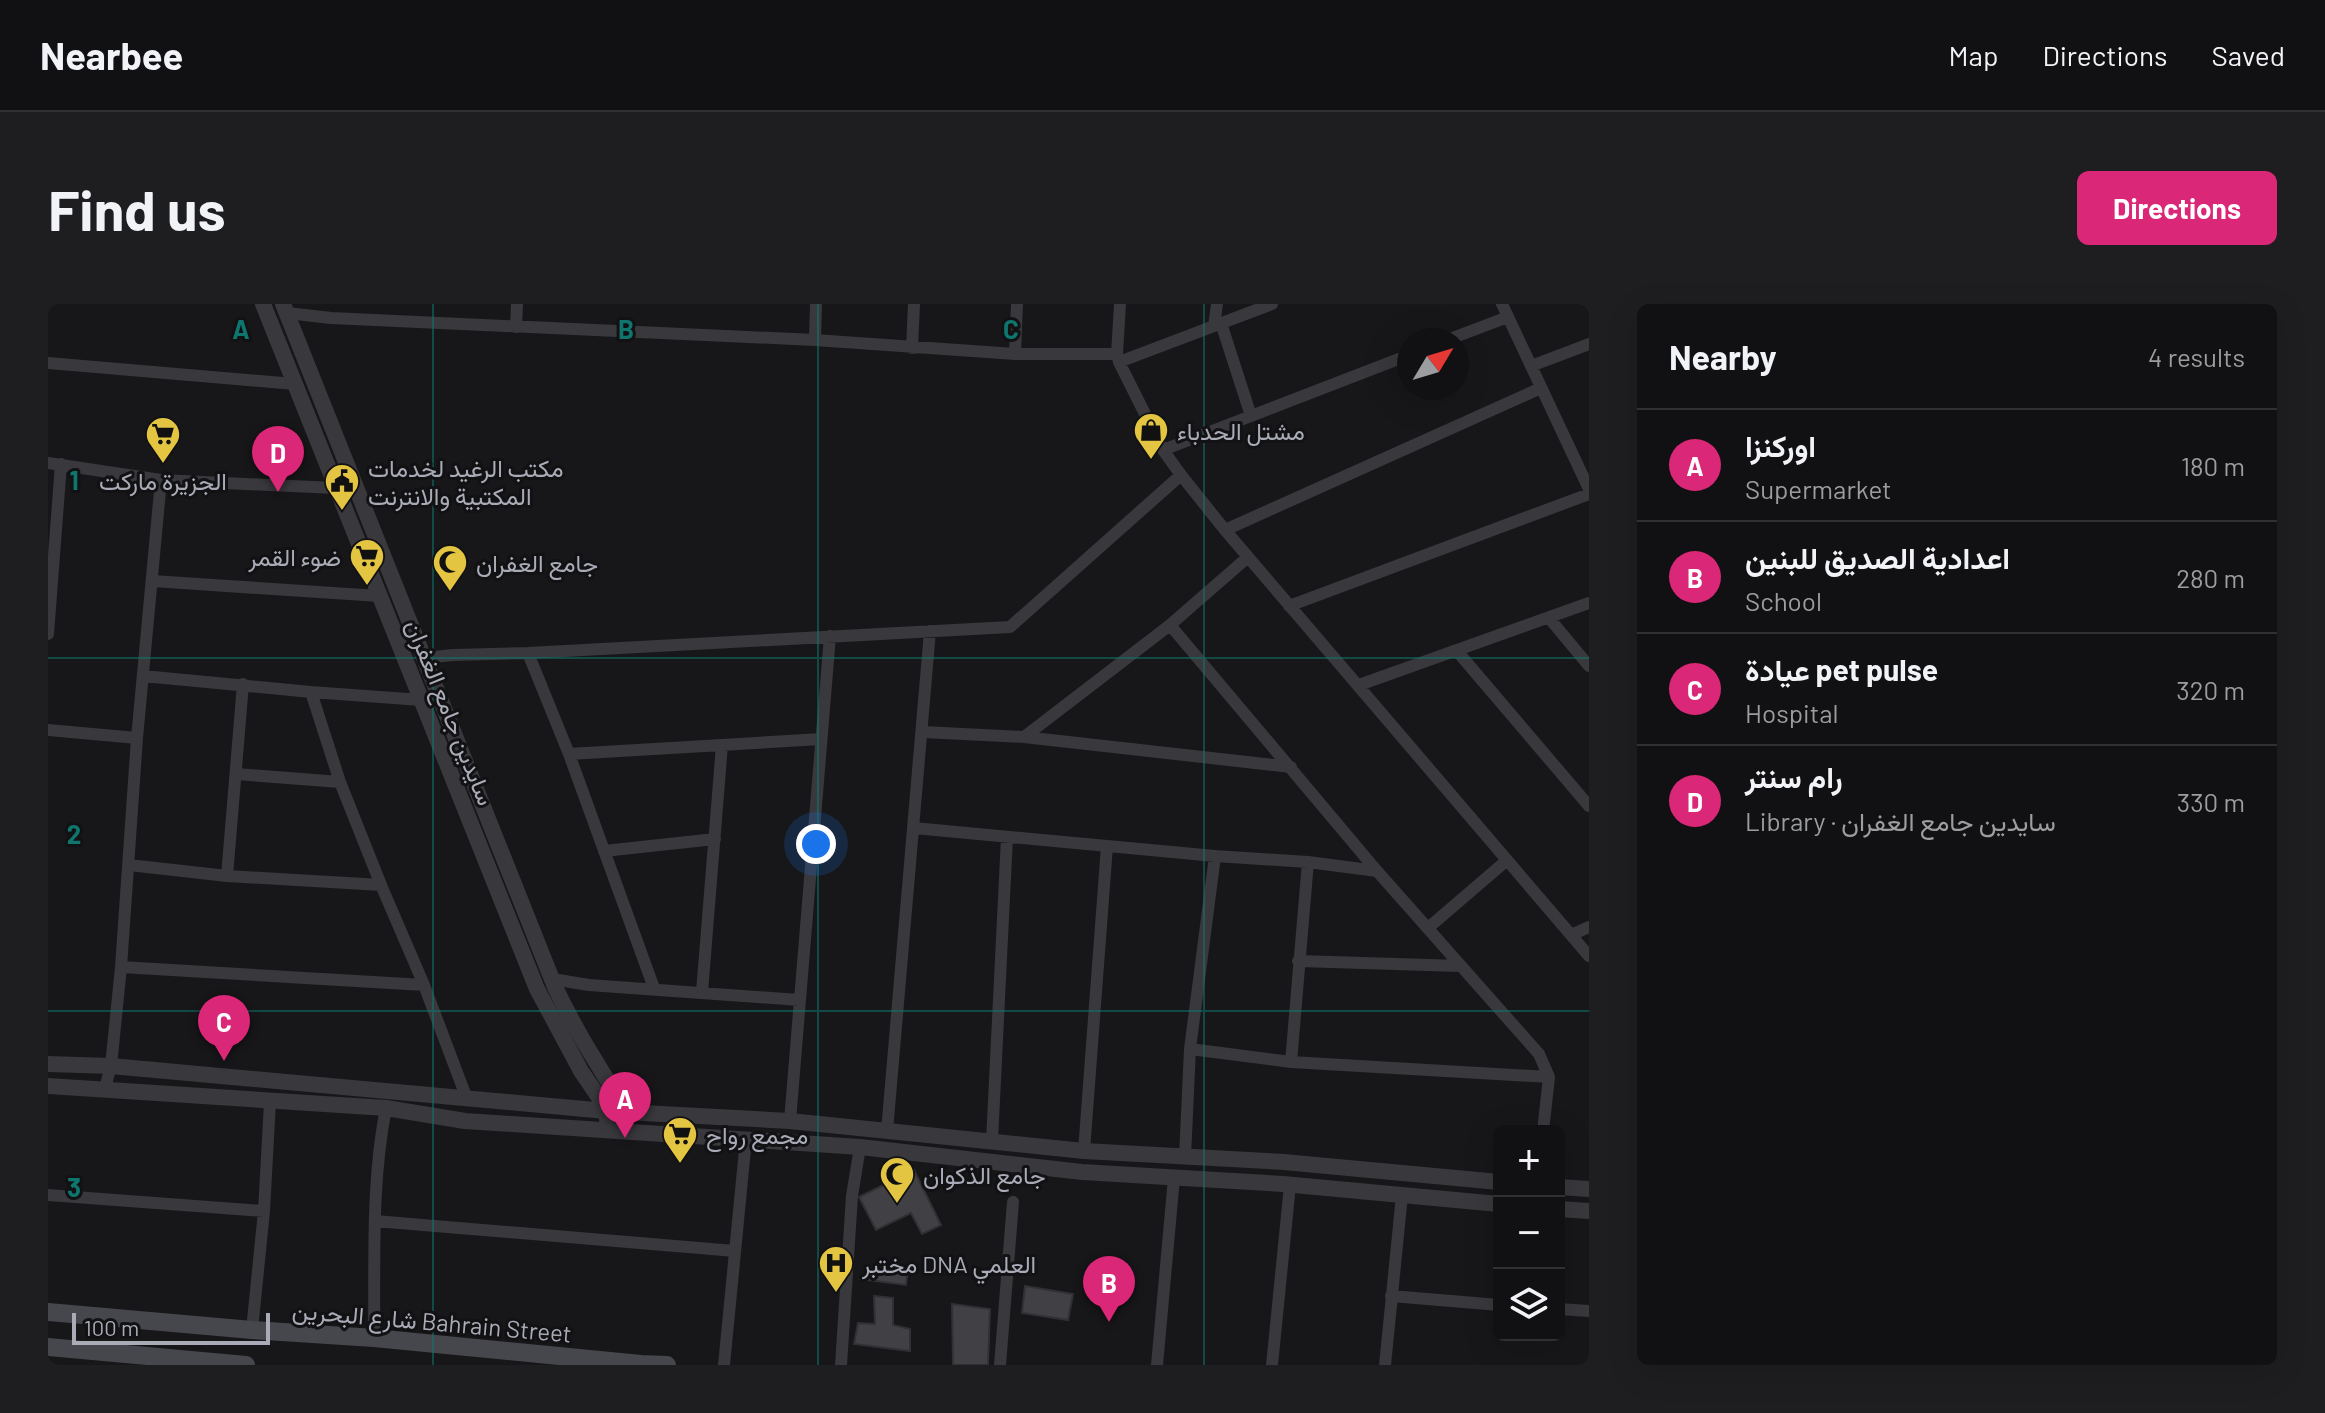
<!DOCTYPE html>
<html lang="en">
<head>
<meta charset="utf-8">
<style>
  body { margin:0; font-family:Barlow,Vazirmatn,sans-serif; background:#1e1e20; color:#f1f3f6 }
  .controls { position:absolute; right:24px; bottom:24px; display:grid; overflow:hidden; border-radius:12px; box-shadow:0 8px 32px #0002 }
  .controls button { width:72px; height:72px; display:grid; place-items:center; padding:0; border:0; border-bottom:2px solid #303032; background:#111012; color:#f1f3f6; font:40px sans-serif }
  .compass { position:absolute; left:1349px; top:24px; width:72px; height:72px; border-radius:50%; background:#111012; box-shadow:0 8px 32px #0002; rotate:52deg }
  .scale { position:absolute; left:24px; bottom:20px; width:198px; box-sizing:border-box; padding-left:8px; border:4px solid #a9acb7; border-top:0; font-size:22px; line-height:28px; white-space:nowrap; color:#a9acb7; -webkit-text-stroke:6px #121113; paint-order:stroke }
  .you { position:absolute; left:768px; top:540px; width:28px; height:28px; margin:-20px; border:6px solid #fff; border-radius:50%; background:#1a73e8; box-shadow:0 0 0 12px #1a73e833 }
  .badge { display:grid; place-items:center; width:52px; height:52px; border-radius:50%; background:#db2777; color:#fff; font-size:26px; font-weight:700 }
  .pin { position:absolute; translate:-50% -66px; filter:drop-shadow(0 2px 4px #0008) }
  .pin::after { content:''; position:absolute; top:42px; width:28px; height:24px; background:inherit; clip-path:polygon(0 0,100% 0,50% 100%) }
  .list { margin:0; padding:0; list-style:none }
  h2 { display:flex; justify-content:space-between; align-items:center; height:104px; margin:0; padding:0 32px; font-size:34px }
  h2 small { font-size:26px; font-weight:400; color:#9c9d9f }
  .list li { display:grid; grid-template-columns:52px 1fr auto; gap:24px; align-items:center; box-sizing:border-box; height:112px; padding:0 32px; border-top:2px solid #303032 }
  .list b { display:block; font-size:30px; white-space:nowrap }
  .list p { margin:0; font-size:26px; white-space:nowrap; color:#9c9d9f }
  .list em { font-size:26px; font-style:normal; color:#9c9d9f }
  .icon { flex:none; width:44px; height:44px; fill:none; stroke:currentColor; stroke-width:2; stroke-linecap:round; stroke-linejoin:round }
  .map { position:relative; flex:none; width:1541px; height:1061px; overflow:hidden; border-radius:12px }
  header { display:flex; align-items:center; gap:48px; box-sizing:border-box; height:112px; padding:0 40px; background:#111012; border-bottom:2px solid #303032 }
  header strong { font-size:38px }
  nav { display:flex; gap:44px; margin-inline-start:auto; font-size:28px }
  .intro { display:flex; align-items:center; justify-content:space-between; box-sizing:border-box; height:192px; padding:0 48px }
  h1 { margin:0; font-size:56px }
  .button { padding:20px 36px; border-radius:12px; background:#db2777; color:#fff; font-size:28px; font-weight:700 }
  main { display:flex; gap:48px; padding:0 48px }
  aside { flex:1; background:#111012; border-radius:12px; box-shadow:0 8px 32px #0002 }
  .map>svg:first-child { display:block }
</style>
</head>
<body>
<header>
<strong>Nearbee</strong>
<nav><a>Map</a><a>Directions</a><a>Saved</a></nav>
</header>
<div class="intro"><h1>Find us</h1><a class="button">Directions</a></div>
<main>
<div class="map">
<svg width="1541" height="1061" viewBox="0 0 1541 1061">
  <rect width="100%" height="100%" fill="#171618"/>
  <!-- building -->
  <path fill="#414145" stroke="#313034" stroke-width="2" d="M866,866l27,55 -19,9 -11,-21 -35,17 -17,-33z
    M825,963l35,1 -2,17 -46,-6z
    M977,982l48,8 -5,26 -46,-7z
    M826,992l19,2v27l17,4v22l-56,-7 4,-21 17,1z
    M904,1000l38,5 -2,56h-35z"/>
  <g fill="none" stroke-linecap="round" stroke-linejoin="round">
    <!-- minor -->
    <path stroke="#38383d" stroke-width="12" d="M1072,0l-3,50 2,8 44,88 18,25 44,55 364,426
      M1454,0l87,185
      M239,9l44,5 484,22 200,14h102
      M1173,19l30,93
      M1166,22l3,-22
      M468,23l1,-23
      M767,36l1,-36
      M1399,36l61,-23
      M864,44l2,-44
      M967,50l2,-50
      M1071,58l153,-58
      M0,59l247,21
      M1483,62l58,-22
      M1115,146l246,-95
      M0,159l113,17 195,9
      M1177,226l316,-142
      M104,277l227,15
      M1241,302l300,-112
      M1501,314l40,48
      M1122,321l207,246 162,183 10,23 -6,54
      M0,330l13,-170
      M1409,347l132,155
      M480,349l41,101 85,234
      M376,354l29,-3 75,-2 482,-26 171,-152
      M95,372l168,16 110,8
      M1311,381l230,-82
      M263,388l29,90 41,103 43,100 43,114
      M0,426l89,8
      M875,428l101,5 267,30
      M976,433l146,-112 78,-68
      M521,450l252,-15
      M188,470l104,8
      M866,524l301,28 93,6 69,9
      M556,547l111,-12
      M81,561l98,11 154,9
      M179,572l16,-192
      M1380,624l78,-67
      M1523,631l18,-8
      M1250,657l163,5
      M73,663l303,18
      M504,675l37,6 210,15
      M654,688l20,-247
      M1142,745l101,13 258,15
      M1243,758l17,-200
      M57,784l6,-22 10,-99 16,-229 24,-258
      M742,817l40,-485
      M839,827l43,-500
      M944,837l15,-304
      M1036,847l23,-305
      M1137,853l5,-108 25,-193
      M0,891l216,16
      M327,917l360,30
      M1343,992l108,9
      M1511,1005l30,2
      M204,1026l12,-119 6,-109
      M326,1034c1,-76 -3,-155 12,-230
      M676,1061l22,-226
      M793,1061l11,-169 8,-49
      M952,1061l13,-163
      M1109,1061l17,-187
      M1224,1061l18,-180
      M1337,1061l17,-170"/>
    <!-- tertiary -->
    <path stroke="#38383d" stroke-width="16" d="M215,0l274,685 44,82 21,31 5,17
      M235,0l272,683c13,27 27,53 43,78 11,19 23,33 25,57
      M0,760l63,2 495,45 184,10 294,30 200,11 215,20
      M0,782l338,22 79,13 395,26 222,25 201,12 216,20
      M1511,883l30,2
      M1511,905l30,2"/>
    <!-- secondary -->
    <path stroke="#46464d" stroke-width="18" d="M0,1008l204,18 122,8 267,26 26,1
      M0,1043l198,18"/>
  </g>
  <!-- grid -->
  <path fill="none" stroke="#0f766e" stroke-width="2" stroke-opacity="0.55" d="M385,0v1061M770,0v1061M1156,0v1061M0,354h1541M0,707h1541"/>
  <!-- icons -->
  <defs>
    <g id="shop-pin" transform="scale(1.8)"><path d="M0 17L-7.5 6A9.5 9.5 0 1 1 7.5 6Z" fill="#e4c542" stroke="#121113"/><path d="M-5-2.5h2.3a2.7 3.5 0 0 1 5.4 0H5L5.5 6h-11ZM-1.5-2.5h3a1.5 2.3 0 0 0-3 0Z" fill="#111"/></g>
    <g id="supermarket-pin" transform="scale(1.8)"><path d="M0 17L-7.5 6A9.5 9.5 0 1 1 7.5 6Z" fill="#e4c542" stroke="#121113"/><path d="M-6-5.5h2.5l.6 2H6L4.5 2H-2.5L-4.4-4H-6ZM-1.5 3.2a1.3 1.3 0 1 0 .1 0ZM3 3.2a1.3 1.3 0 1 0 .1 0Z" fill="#111"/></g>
    <g id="civic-pin" transform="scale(1.8)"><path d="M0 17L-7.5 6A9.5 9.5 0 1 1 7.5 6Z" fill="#e4c542" stroke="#121113"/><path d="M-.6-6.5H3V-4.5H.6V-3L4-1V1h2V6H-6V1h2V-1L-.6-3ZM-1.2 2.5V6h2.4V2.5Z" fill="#111"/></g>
    <g id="mosque-pin" transform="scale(1.8)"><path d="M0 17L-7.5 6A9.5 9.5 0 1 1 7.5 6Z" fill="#e4c542" stroke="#121113"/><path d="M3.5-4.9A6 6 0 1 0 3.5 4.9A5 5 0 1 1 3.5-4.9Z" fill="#111"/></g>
    <g id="hospital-pin" transform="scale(1.8)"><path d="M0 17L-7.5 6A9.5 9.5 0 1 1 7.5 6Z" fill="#e4c542" stroke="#121113"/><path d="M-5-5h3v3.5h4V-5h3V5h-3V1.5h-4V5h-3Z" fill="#111"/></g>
  </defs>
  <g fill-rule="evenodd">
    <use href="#shop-pin" x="1103" y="126"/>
    <use href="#supermarket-pin" x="115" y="130"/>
    <use href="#civic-pin" x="294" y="177"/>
    <use href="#supermarket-pin" x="319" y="252"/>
    <use href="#mosque-pin" x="402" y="258"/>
    <use href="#supermarket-pin" x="632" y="830"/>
    <use href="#mosque-pin" x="849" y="870"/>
    <use href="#hospital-pin" x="788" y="959"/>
  </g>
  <g text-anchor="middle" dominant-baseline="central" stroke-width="6" stroke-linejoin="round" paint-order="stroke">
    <!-- poi labels -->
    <g font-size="24" fill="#a9acb7" stroke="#121113" text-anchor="start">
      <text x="1129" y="126">مشتل الحدباء</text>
      <text x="320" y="163">مكتب الرغيد لخدمات<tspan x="320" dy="28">المكتبية والانترنت</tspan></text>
      <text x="115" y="176" text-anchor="middle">الجزيرة ماركت</text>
      <text x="293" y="252" text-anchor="end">ضوء القمر</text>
      <text x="428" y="258">جامع الغفران</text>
      <text x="658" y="830">مجمع رواح</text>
      <text x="875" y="870">جامع الذكوان</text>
      <text x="814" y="959">مختبر DNA العلمي</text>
    </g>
    <!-- street labels -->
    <g font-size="24" fill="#a9acb7" stroke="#121113">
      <text transform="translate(403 408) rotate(68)">سايدين جامع الغفران</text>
      <text transform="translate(384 1017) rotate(5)">شارع البحرين Bahrain Street</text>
    </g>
  </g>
  <g font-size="26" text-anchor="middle" font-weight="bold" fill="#0f766e" stroke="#121113" stroke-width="6" stroke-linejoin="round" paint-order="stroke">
    <text x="193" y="35">A</text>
    <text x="578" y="35">B</text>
    <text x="963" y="35">C</text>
    <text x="26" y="186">1</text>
    <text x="26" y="540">2</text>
    <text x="26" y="893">3</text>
  </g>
</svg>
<div class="controls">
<button>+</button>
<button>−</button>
<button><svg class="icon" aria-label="layers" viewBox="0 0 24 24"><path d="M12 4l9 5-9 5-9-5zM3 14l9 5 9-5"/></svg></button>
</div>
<svg class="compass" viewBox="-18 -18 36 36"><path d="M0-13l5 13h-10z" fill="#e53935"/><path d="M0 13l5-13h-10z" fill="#9c9d9f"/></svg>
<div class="scale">100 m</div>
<div class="you"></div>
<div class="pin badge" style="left:577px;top:834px">A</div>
<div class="pin badge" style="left:1061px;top:1018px">B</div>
<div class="pin badge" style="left:176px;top:757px">C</div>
<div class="pin badge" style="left:230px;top:188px">D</div>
</div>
<aside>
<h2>Nearby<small>4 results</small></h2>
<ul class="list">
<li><span class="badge">A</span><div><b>اوركنزا</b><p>Supermarket</p></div><em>180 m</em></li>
<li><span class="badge">B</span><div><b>اعدادية الصديق للبنين</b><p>School</p></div><em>280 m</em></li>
<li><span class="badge">C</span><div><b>عيادة pet pulse</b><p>Hospital</p></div><em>320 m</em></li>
<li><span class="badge">D</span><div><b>رام سنتر</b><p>Library · سايدين جامع الغفران</p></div><em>330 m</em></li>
</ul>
</aside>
</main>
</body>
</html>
